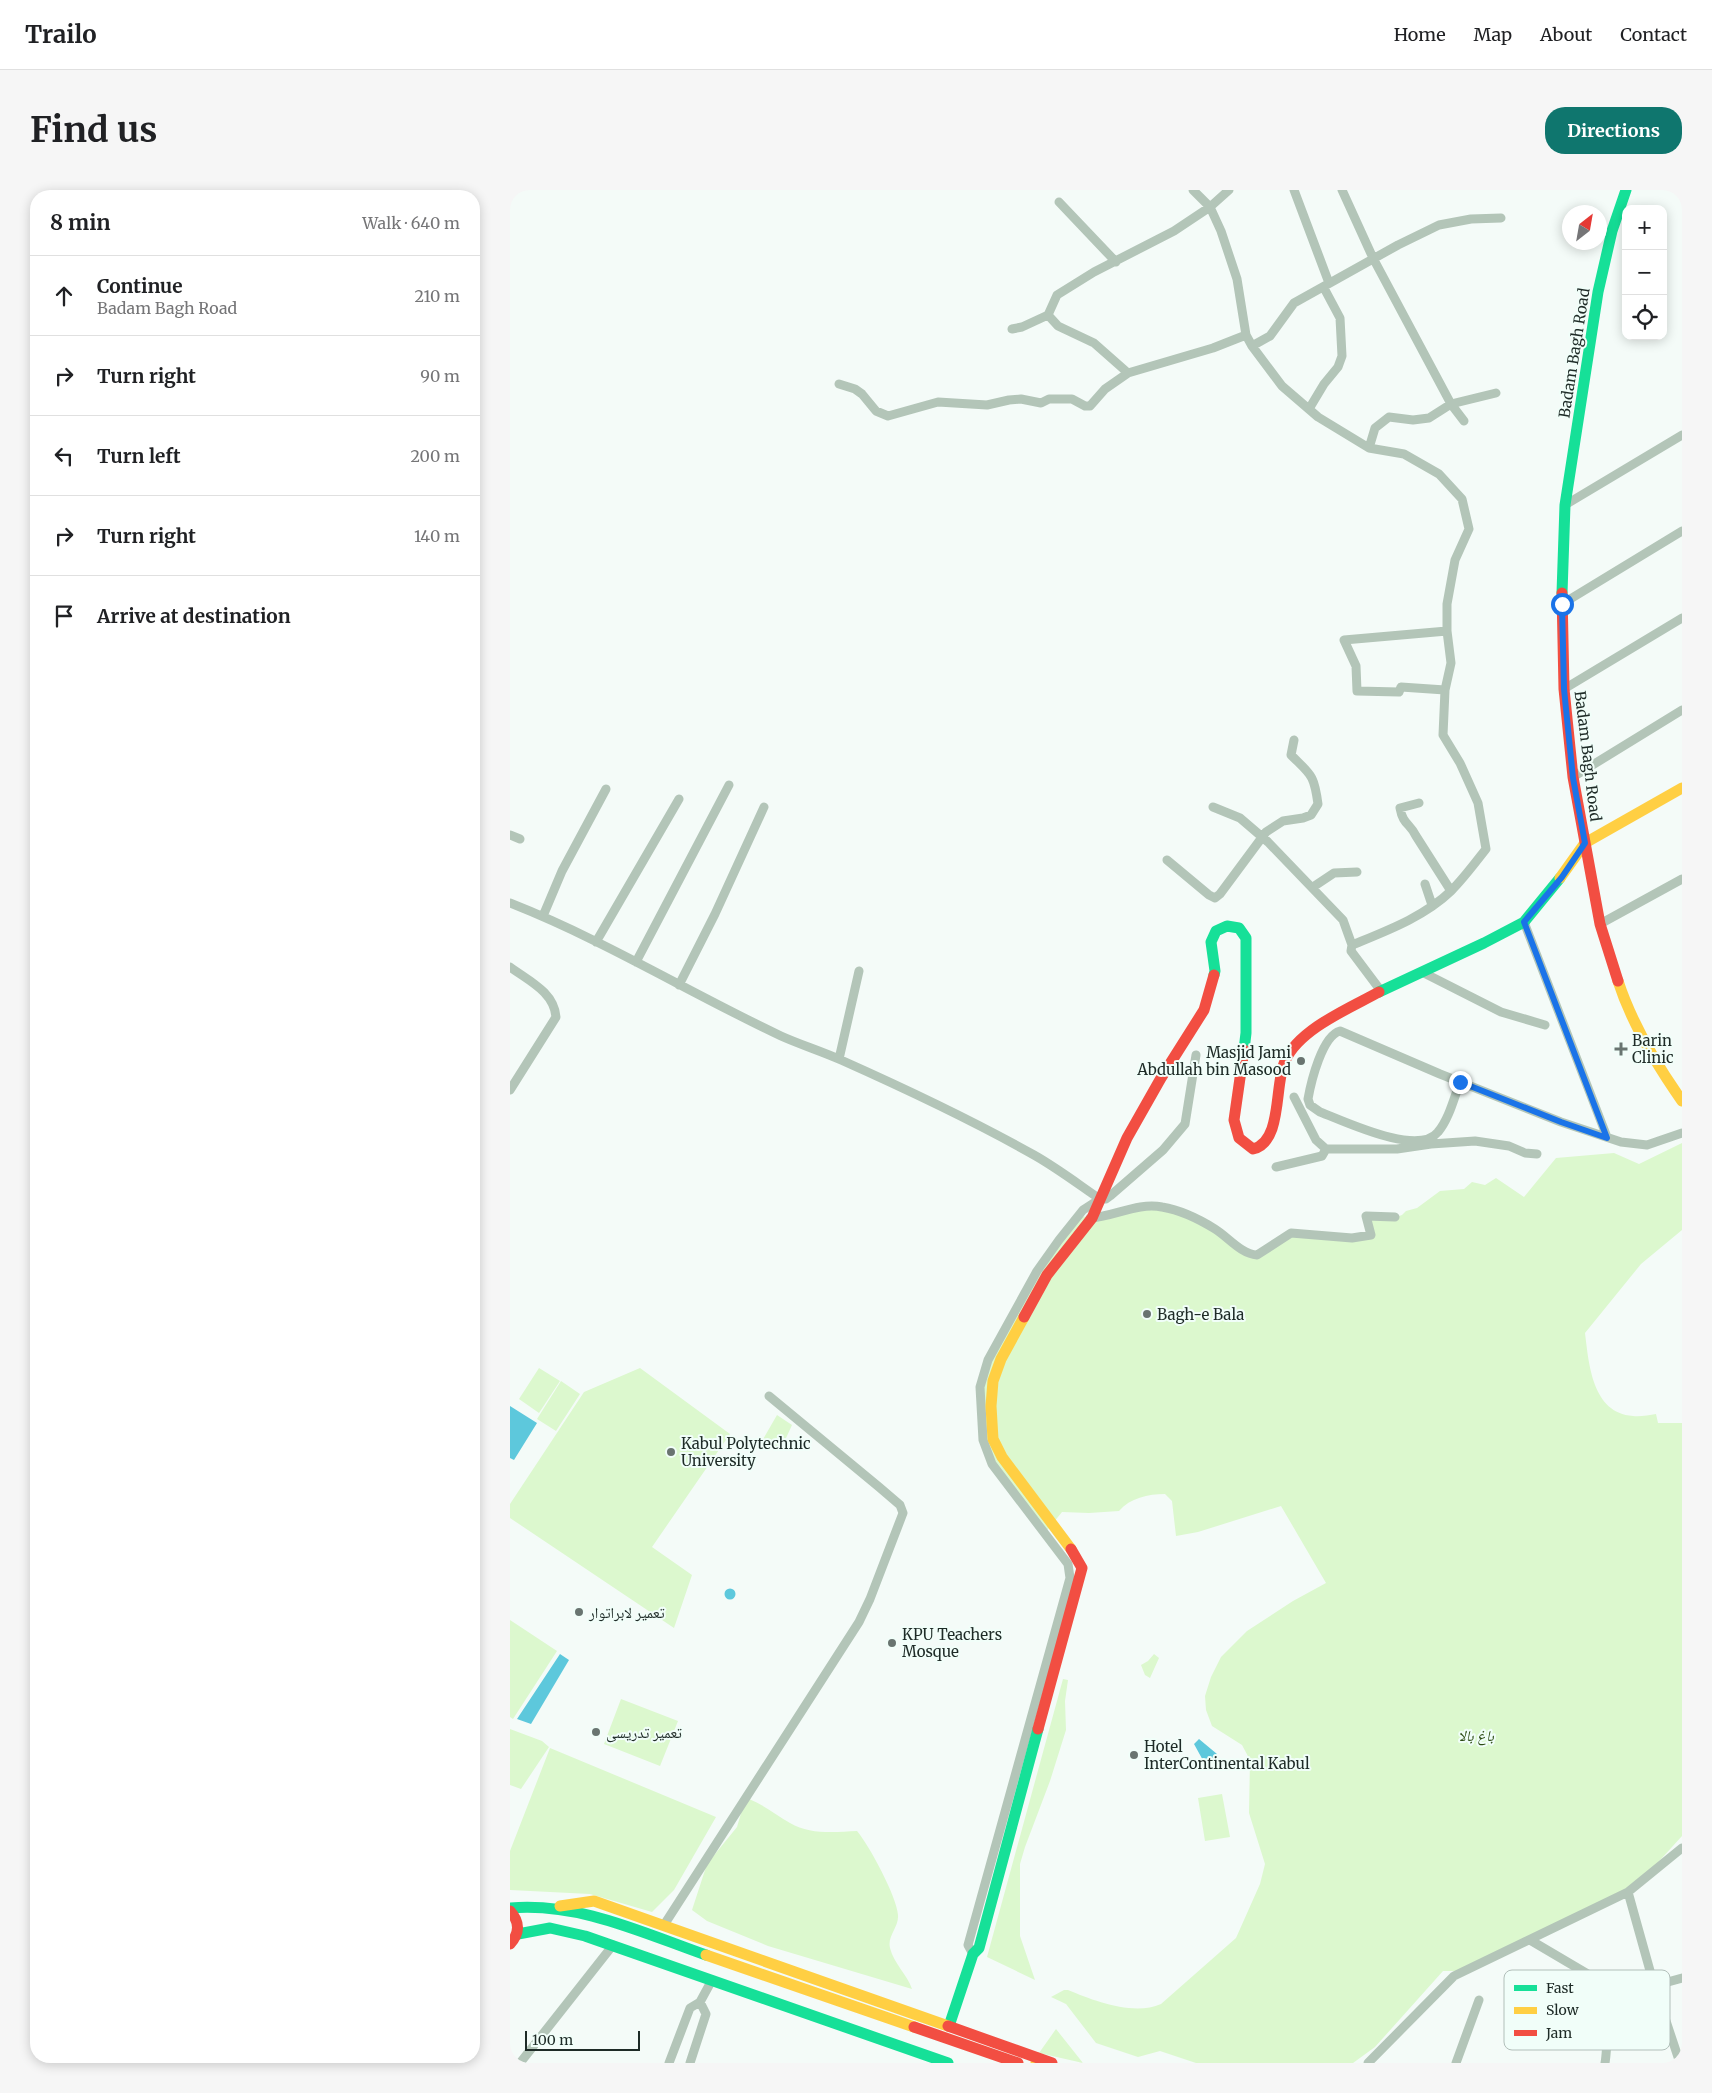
<!DOCTYPE html>
<html lang="en">
<head>
<meta charset="utf-8">
<style>
  body { margin:0; font-family:Merriweather,"Noto Naskh Arabic",serif; background:#f6f6f6; color:#202124 }
  .controls { position:absolute; right:15px; top:15px; display:grid; overflow:hidden; border-radius:10px; box-shadow:0 2px 12px #0003 }
  .controls button { width:45px; height:45px; display:grid; place-items:center; padding:0; border:0; border-bottom:1px solid #e0e0e0; background:#fff; color:#202124; font:25px sans-serif }
  .compass { position:absolute; left:1052px; top:15px; width:45px; height:45px; border-radius:50%; background:#fff; box-shadow:0 2px 12px #0003; rotate:31deg }
  .scale { position:absolute; left:15px; bottom:12px; width:115px; box-sizing:border-box; padding-left:5px; border:2px solid #1e2b27; border-top:0; font-size:14px; line-height:18px; white-space:nowrap; color:#1e2b27; -webkit-text-stroke:4px #f1fef9; paint-order:stroke }
  .stop { position:absolute; width:15px; height:15px; margin:-11px; border:4px solid #1a73e8; border-radius:50%; background:#fff }
  .stop.end { background:#1a73e8; border-color:#fff; box-shadow:0 1px 5px #0008 }
  .list { margin:0; padding:0; list-style:none }
  h2 { display:flex; justify-content:space-between; align-items:center; height:65px; margin:0; padding:0 20px; font-size:21px }
  h2 small { font-size:16px; font-weight:400; color:#757577 }
  .list li { display:grid; grid-template-columns:32px 1fr auto; gap:15px; align-items:center; box-sizing:border-box; height:80px; padding:0 20px; border-top:1px solid #e0e0e0 }
  .list b { display:block; font-size:19px; white-space:nowrap }
  .list p { margin:0; font-size:16px; white-space:nowrap; color:#757577 }
  .list em { font-size:16px; font-style:normal; color:#757577 }
  .icon { flex:none; width:28px; height:28px; fill:none; stroke:currentColor; stroke-width:2; stroke-linecap:round; stroke-linejoin:round }
  .map { position:relative; flex:none; width:1172px; height:1873px; overflow:hidden; border-radius:20px }
  header { display:flex; align-items:center; gap:30px; box-sizing:border-box; height:70px; padding:0 25px; background:#fff; border-bottom:1px solid #e0e0e0 }
  header strong { font-size:24px }
  nav { display:flex; gap:28px; margin-inline-start:auto; font-size:18px }
  .intro { display:flex; align-items:center; justify-content:space-between; box-sizing:border-box; height:120px; padding:0 30px }
  h1 { margin:0; font-size:35px }
  .button { padding:12px 22px; border-radius:20px; background:#0f766e; color:#fff; font-size:18px; font-weight:700 }
  main { display:flex; gap:30px; padding:0 30px }
  aside { flex:1; background:#fff; border-radius:20px; box-shadow:0 2px 12px #0003 }
  .map>svg:first-child { display:block }
</style>
</head>
<body>
<header>
<strong>Trailo</strong>
<nav><a>Home</a><a>Map</a><a>About</a><a>Contact</a></nav>
</header>
<div class="intro"><h1>Find us</h1><a class="button">Directions</a></div>
<main>
<aside>
<h2>8 min<small>Walk · 640 m</small></h2>
<ul class="list">
<li><svg class="icon" aria-label="ahead" viewBox="0 0 24 24"><path d="M12 20V5M6 11l6-6 6 6"/></svg><div><b>Continue</b><p>Badam Bagh Road</p></div><em>210 m</em></li>
<li><svg class="icon" aria-label="right" viewBox="0 0 24 24"><path d="M7 20v-9h11M14 6l5 5-5 5"/></svg><div><b>Turn right</b></div><em>90 m</em></li>
<li><svg class="icon" aria-label="left" viewBox="0 0 24 24"><path d="M17 20v-9H6M10 6l-5 5 5 5"/></svg><div><b>Turn left</b></div><em>200 m</em></li>
<li><svg class="icon" aria-label="right" viewBox="0 0 24 24"><path d="M7 20v-9h11M14 6l5 5-5 5"/></svg><div><b>Turn right</b></div><em>140 m</em></li>
<li><svg class="icon" aria-label="arrive" viewBox="0 0 24 24"><path d="M6 21V4h12l-3 4 3 4H6"/></svg><div><b>Arrive at destination</b></div></li>
</ul>
</aside>
<div class="map">
<svg width="1172" height="1873" viewBox="0 0 1172 1873">
  <rect width="100%" height="100%" fill="#f4fbf8"/>
  <!-- green -->
  <path fill="#dcf8ce" d="M1172,953v87l-41,34 -56,69c4,31 7,80 48,83 7,1 16,-1 23,-2l2,9h24v413l-30,33 -22,18 -174,84h-13l-68,76 -22,16h-157l-36,-12 -22,6 -42,-14 -30,-39 -15,-7 13,-7h4c26,11 66,26 93,14l75,-66 24,-54 5,-20 -16,-51 1,-53 -8,-15 -30,-19 -6,-16 -1,-14 6,-19 10,-20 26,-26 46,-30 33,-18 -45,-77 -83,26 -22,4 -4,-35 -7,-7c-17,0 -35,4 -46,17l-30,2 -27,-1 -17,21 -53,-69 -12,-50 8,-54 49,-89 41,-55c24,4 44,-9 68,-10 31,-2 79,33 107,49l38,-22 80,2 -5,-19 30,1 6,-2 4,-4 11,-3 23,-17 24,-2 8,-7 13,3 11,-7 28,19 32,-39 58,-5 25,11z
    M29,1178l21,13 -21,32 -20,-14z
    M130,1178l90,66 -78,113 40,28 -18,53 -164,-110v-14l74,-112z
    M51,1191l19,13 -24,37 -19,-12z
    M267,1225l15,10 -11,24 -19,-8z
    M0,1430l47,31 -44,68 -3,-2z
    M644,1464l5,4 -9,20 -5,-3 -4,-10 7,-4z
    M553,1489l5,1 -3,21 1,29 -16,51 -25,66 -5,17v72l15,44 -48,-23z
    M111,1509l57,22 -18,45 -56,-22z
    M0,1539l32,12 7,6 -28,42 -11,-4z
    M40,1558l166,69 -42,73 -22,22 -62,-18 -80,-4v-39z
    M712,1604l8,43 -25,4 -7,-43z
    M239,1609c15,6 27,16 41,24 20,12 45,9 67,8 12,14 40,66 41,84 1,12 -11,21 -8,33 4,16 17,26 22,41l-144,-43 -61,-25 -15,-11 15,-46 30,-37 7,-24z
    M546,1839l27,34 -44,-10z"/>
  <!-- water -->
  <path fill="#5dc8dc" d="M0,1216l27,17 -23,37 -4,-2z
    M214.5 1404a5.5 5.5 0 1 1 11 0a5.5 5.5 0 1 1-11 0Z
    M50,1464l9,6 -38,64 -14,-5z
    M689,1549l18,15 -12,10 -11,-20z"/>
  <g fill="none" stroke-linecap="round" stroke-linejoin="round">
    <!-- street -->
    <path stroke="#b3c5b8" stroke-width="9" d="M683,0l17,17 11,24 16,48 9,56 6,11 30,40 36,31 51,31 35,6 35,20 23,25 7,30 -14,31 -8,44v27l4,32 -6,27 -2,45 17,28 18,40 8,46c-11,14 -22,29 -35,42 -27,26 -65,40 -99,54l-1,6 30,40
      M784,0l35,93
      M832,0l31,68 78,146 13,17
      M1170,0l2,2
      M549,12l57,60
      M538,125l10,11 36,17 34,30
      M502,139l10,-2 26,-12 9,-20 37,-23 80,-41 36,-24 19,-17
      M742,156l18,-10 24,-33 104,-58 41,-20 32,-6 30,-1
      M329,194l16,5 7,5 14,17 12,5 50,-14 49,3 22,-5 12,-1 20,4 8,-4h23l13,7h5l15,-17 23,-16 85,-25 33,-13
      M799,219l15,-25 14,-17 4,-11 -2,-38 -16,-30
      M859,258l6,-20 14,-11 24,3 16,-2 22,-14 45,-11
      M1055,315l117,-70
      M1052,414l120,-73
      M1054,499l118,-71
      M935,500l-44,-3 -2,5 -42,-1 -1,-25 -12,-26 103,-9
      M1063,587l109,-67
      M909,613l-19,5c3,17 10,15 16,28l35,55
      M703,617l27,11 28,24 75,78 9,25
      M0,645l10,4
      M657,670l42,35 6,3 5,-4 46,-62 17,-11 20,-3 8,-3 7,-11c-4,-30 -7,-29 -27,-49l3,-15
      M915,694l7,21
      M803,697l21,-14 23,-1
      M0,713c94,37 180,90 271,133 20,9 40,15 60,24 65,29 131,60 193,95 23,13 44,29 66,44
      M33,726l19,-45 44,-82
      M1014,732l83,215
      M1090,734l82,-45
      M86,752l83,-143
      M126,772l93,-177
      M0,777c19,14 44,25 46,50l-46,73
      M912,782l79,40 44,13
      M169,795l36,-71 49,-107
      M329,869l20,-88
      M950,892c-6,16 -11,37 -22,50 -20,25 -94,-11 -118,-20l-10,-7 -2,-6c3,-17 14,-63 32,-68l100,43 121,48 60,20 26,3 35,-12
      M784,907l22,43 10,9h71l34,-5 44,-3 34,5 16,7 12,1
      M766,977l46,-11 4,-7
      M580,1028c23,-1 48,-16 72,-11 18,3 37,12 53,22 13,8 26,25 42,26l34,-22 61,5 19,-3 -5,-19 29,1
      M1118,1702l26,93 26,78
      M154,1735l195,-303 11,-23 33,-86 -3,-8 -21,-18 -110,-91
      M1020,1750l100,59
      M463,1764l-5,-9 102,-367 -2,-14 -76,-100 -9,-24 -3,-53 8,-27 49,-89 22,-31 24,-30 17,-11h6l4,-3 53,-46 22,-26 11,-69
      M10,1873l93,-118
      M159,1873l21,-55 10,-6 12,-22
      M180,1873l16,-49 -6,-12
      M858,1873l86,-87 174,-84 54,-44
      M946,1873l23,-63
      M1095,1873c2,-11 1,-25 5,-36 10,-31 44,-42 72,-49"/>
    <!-- fast -->
    <path stroke="#16e098" stroke-width="11" d="M1052,403l3,-88 33,-213 14,-61 14,-41
      M704,785l1,-4 -4,-29 5,-11 11,-5 12,2 7,10v95l-2,17
      M869,802l105,-49 40,-21 36,-44
      M0,1718c69,-6 133,25 196,47
      M8,1744l32,-6 35,8 363,127
      M439,1836l24,-72 6,-6 59,-219"/>
    <!-- slow -->
    <path stroke="#ffcf43" stroke-width="11" d="M1050,688l25,-35 97,-55
      M1108,791c14,43 38,83 64,120
      M514,1127l-23,42 -8,22 -2,25 2,33 9,18 69,92
      M50,1716l34,-5 354,125
      M196,1765l208,72
      M526,1873l1,-5"/>
    <!-- jam -->
    <path stroke="#f24e42" stroke-width="11" d="M1052,403l2,96 9,88 27,147 18,57
      M734,860l-10,70 5,18 14,11c30,-7 21,-65 32,-88 14,-32 65,-53 94,-69
      M514,1127l23,-42 45,-57 35,-80 34,-60 43,-68 10,-35
      M528,1539l44,-161 -11,-19
      M0,1721c10,11 10,22 0,33
      M438,1836l104,37
      M404,1837l104,36"/>
  </g>
  <g fill="none" stroke-linecap="round" stroke-linejoin="round">
    <!-- route -->
    <path stroke="#1a73e8" stroke-width="6" d="M950,892l101,40 46,16 -83,-216 38,-45 23,-34 -12,-65 -9,-89 -2,-85"/>
  </g>
  <!-- markers -->
  <g fill="#697470" stroke="#f1fef9" stroke-width="2">
    <path d="M1108.5 851.5h5v5h5v5h-5v5h-5v-5h-5v-5h5z"/>
    <circle cx="791" cy="871" r="5"/>
    <circle cx="637" cy="1124" r="5"/>
    <circle cx="161" cy="1262" r="5"/>
    <circle cx="69" cy="1422" r="5"/>
    <circle cx="382" cy="1453" r="5"/>
    <circle cx="86" cy="1542" r="5"/>
    <circle cx="624" cy="1565" r="5"/>
  </g>
  <g text-anchor="middle" dominant-baseline="central" stroke-width="4" stroke-linejoin="round" paint-order="stroke">
    <!-- street labels -->
    <g font-size="15" fill="#1e2b27" stroke="#f1fef9">
      <text transform="translate(1064 163) rotate(-81)">Badam Bagh Road</text>
      <text transform="translate(1078 566) rotate(83)">Badam Bagh Road</text>
    </g>
    <!-- poi labels -->
    <g font-size="15" fill="#1e2b27" stroke="#f1fef9" text-anchor="start">
      <text x="1122" y="850">Barin<tspan x="1122" dy="17">Clinic</tspan></text>
      <text x="781" y="862" text-anchor="end">Masjid Jami<tspan x="781" dy="17">Abdullah bin Masood</tspan></text>
      <text x="647" y="1124">Bagh-e Bala</text>
      <text x="171" y="1253">Kabul Polytechnic<tspan x="171" dy="17">University</tspan></text>
      <text x="79" y="1422">تعمیر لابراتوار</text>
      <text x="392" y="1444">KPU Teachers<tspan x="392" dy="17">Mosque</tspan></text>
      <text x="96" y="1542">تعمیر تدریسی</text>
      <text x="634" y="1556">Hotel<tspan x="634" dy="17">InterContinental Kabul</tspan></text>
    </g>
    <!-- park labels -->
    <g font-size="15" font-style="italic" fill="#2d4c14" stroke="#f1fef9">
      <text x="966" y="1545">باغ بالا</text>
    </g>
  </g>
  <!-- legend -->
  <rect x="994" y="1780" width="166" height="80" rx="8" fill="#f1fef9" stroke="#b2bfba" stroke-width="1"/>
  <rect x="1004" y="1795" width="23" height="6" fill="#16e098"/>
  <rect x="1004" y="1817" width="23" height="7" fill="#ffcf43"/>
  <rect x="1004" y="1840" width="23" height="6" fill="#f24e42"/>
  <g font-size="14" fill="#1e2b27">
    <text x="1036" y="1803">Fast</text>
    <text x="1036" y="1825">Slow</text>
    <text x="1036" y="1848">Jam</text>
  </g>
</svg>
<div class="controls">
<button>+</button>
<button>−</button>
<button><svg class="icon" aria-label="locate" viewBox="0 0 24 24"><circle cx="12" cy="12" r="6"/><path d="M12 2v4M12 18v4M2 12h4M18 12h4"/></svg></button>
</div>
<svg class="compass" viewBox="-18 -18 36 36"><path d="M0-13l5 13h-10z" fill="#e53935"/><path d="M0 13l5-13h-10z" fill="#757577"/></svg>
<div class="scale">100 m</div>
<div class="stop" style="left:1052px;top:414px"></div>
<div class="stop end" style="left:950px;top:892px"></div>
</div>
</main>
</body>
</html>
